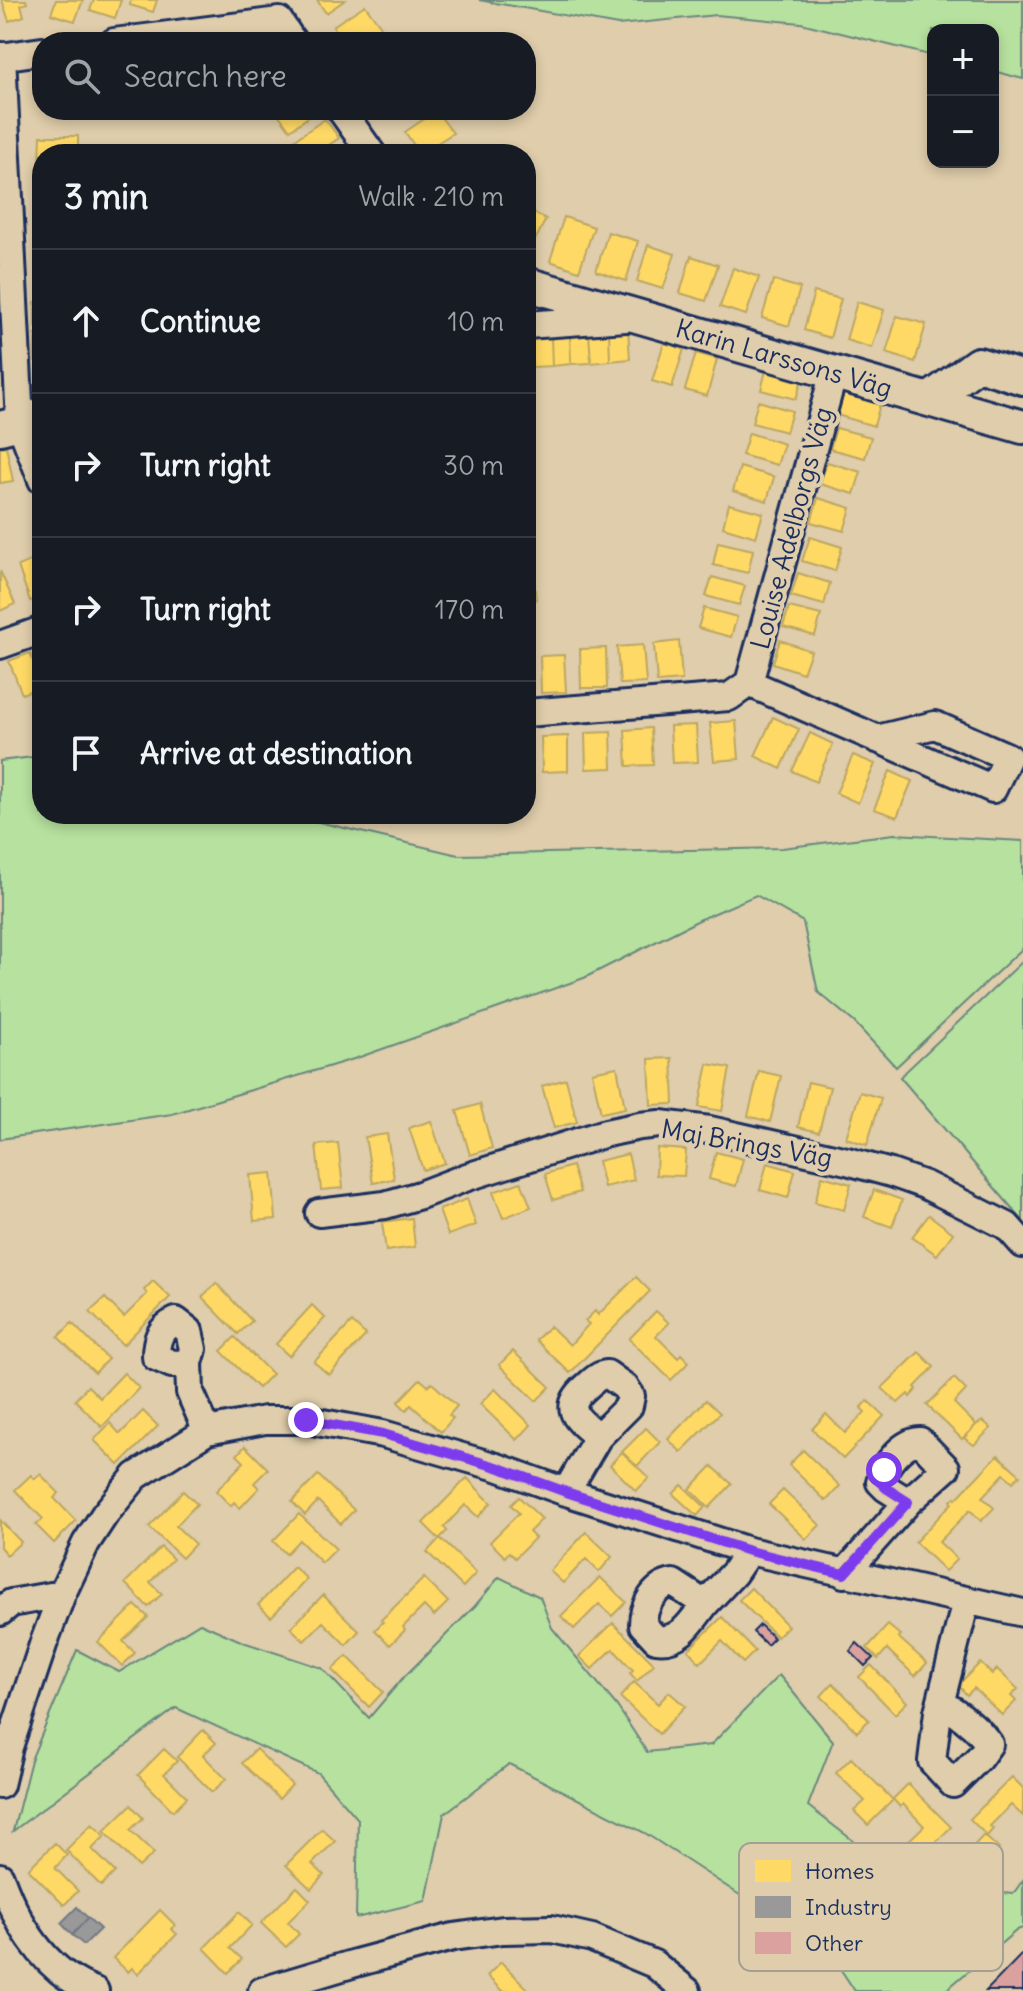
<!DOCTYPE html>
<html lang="en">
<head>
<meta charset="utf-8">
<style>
  body { margin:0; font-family:Delius,sans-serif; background:#20242c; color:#f1f3f6 }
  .controls { position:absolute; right:24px; top:24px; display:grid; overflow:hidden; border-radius:16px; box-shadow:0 4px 12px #0003 }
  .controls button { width:72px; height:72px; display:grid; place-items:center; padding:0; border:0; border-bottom:2px solid #363941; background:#171b24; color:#f1f3f6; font:40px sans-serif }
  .stop { position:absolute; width:24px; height:24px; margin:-18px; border:6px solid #7c3aed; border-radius:50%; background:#fff }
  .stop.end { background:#7c3aed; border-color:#fff; box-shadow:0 2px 8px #0008 }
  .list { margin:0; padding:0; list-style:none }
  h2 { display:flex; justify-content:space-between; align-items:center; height:104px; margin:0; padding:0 32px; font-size:34px }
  h2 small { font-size:26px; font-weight:400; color:#9ea1a6 }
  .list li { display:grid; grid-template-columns:52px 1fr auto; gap:24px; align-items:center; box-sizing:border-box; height:144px; padding:0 32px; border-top:2px solid #363941 }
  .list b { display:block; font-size:30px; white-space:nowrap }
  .list em { font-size:26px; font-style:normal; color:#9ea1a6 }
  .icon { flex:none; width:44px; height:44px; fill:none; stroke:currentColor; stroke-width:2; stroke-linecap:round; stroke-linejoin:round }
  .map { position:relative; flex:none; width:1023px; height:1991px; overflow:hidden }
  .search { position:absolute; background:#171b24; box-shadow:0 4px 12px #0003; left:32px; top:32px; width:504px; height:88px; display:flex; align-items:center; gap:20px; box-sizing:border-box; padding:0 28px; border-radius:32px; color:#9ea1a6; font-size:30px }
  .panel { position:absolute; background:#171b24; box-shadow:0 4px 12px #0003; left:32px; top:144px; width:504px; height:680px; border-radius:32px }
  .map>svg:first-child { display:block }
</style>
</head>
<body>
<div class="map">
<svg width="1023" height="1991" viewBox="0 0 1023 1991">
  <rect width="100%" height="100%" fill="#dfcdab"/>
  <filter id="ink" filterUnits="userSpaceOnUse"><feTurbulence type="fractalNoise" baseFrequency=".0125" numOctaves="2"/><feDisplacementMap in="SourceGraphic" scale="16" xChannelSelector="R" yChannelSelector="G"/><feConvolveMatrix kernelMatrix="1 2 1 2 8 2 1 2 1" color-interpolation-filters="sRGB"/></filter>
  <g filter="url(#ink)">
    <!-- green -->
    <path fill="#b7e19e" stroke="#69887e" stroke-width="2" d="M479,0h544v79l-30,-8v-41h-60v26l-132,-33 -85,-8 -98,10z
      M42,756v58h243l173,41 324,-7 112,-14 129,7v107l-127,119 -42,-45 -36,-30 -15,-70 -47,-27 -57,25 -115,58 -227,80 -185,56 -172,25v-378z
      M1023,961v260l-123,-144z
      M499,1577l41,20 12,31 65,78 30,46 64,-7 68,-70 54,66 -25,65 103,79 102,9 10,-14v48l-6,2 -72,61h-90l-36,-54 -67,-34 -107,-70 -136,-69 -65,50 -18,87 -70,17 2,-99 -40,-46 -142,-65 -163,123 18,-71 46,-110 42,22 81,-49 43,19 79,26 47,50 33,-39 73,-73z"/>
    <!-- homes -->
    <path fill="#ffd966" stroke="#bba664" stroke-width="2" d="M2,0h24l1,3 -6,2 3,11 -15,5z
      M56,0h27l-8,21 -24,-7z
      M94,0h27l-6,18 -25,-8z
      M131,0h26l-4,12 -23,-7z
      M317,0h28l-19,13z
      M365,5l16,22 -22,15h-14l-12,-16z
      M277,110h41l-28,20 -14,-19z
      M436,111l17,22 -33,21 -15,-22z
      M325,119l14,19 -23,16h-12l-10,-14z
      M41,136h37v18h-36v9h-2z
      M526,209l20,10 -19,37 -1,-1z
      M564,217l30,10 -15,44 -29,-10z
      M608,232l30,9 -12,40 -30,-10z
      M648,245l27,9 -12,35 -26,-8z
      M691,256l27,9 -12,36 -26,-8z
      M733,268l26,9 -13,38 -26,-8z
      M773,280l27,8 -11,38 -27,-8z
      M814,292l27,7 -11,39 -26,-8z
      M35,302h7v25h-7z
      M857,302l27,8 -12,38 -26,-8z
      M897,316l29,8 -11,38 -29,-9z
      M628,330l2,29 -20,2 -1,-29z
      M609,332l1,29 -19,2 -2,-30z
      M589,333l2,30 -20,1 -1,-29z
      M35,335l7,1v25h-7z
      M570,335l1,29 -19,2 -1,-29z
      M551,337l1,29 -20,1 -1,-29z
      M531,338l1,29 -6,1v-29z
      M664,343l20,6 -12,38 -20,-6z
      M696,353l21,6 -10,37 -22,-6z
      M767,367l36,9 -7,23 -35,-9z
      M844,393l36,11 -6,22 -37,-11z
      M758,401l34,10 -6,21 -34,-9z
      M836,428l35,9 -6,21 -35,-9z
      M749,433l35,11 -7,21 -35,-10z
      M6,446l7,35 -13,2v-36z
      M827,462l34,10 -7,22 -34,-10z
      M740,467l34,10 -7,24 -34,-10z
      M818,498l33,10 -7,23 -33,-9z
      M729,504l34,9 -7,24 -33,-10z
      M810,537l32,10 -7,24 -33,-10z
      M718,542l35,8 -5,23 -35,-8z
      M533,547l2,21 -9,1v-21z
      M40,557l2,6v34l-12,4 -12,-35z
      M0,571l15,33 -15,7z
      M798,573l32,10 -6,22 -33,-9z
      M712,577l33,9 -6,19 -33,-9z
      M534,578l2,22 -10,1v-22z
      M789,607l32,8 -6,21 -32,-9z
      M704,608l33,9 -6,20 -33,-9z
      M780,640l31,11 -8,22 -30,-10z
      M679,641l3,39 -25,2 -3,-38z
      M643,645l3,38 -26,1 -3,-37z
      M606,648l1,40h-26l-1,-39z
      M30,653l12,33 -20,8 -13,-33z
      M564,655l2,37 -25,1 -1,-37z
      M773,717l26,12 -18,40 -26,-13z
      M736,721l3,38 -25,2 -4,-38z
      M696,725l2,37 -26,1 -2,-37z
      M651,728l2,37 -26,1 -2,-36z
      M611,732l1,36 -26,1 -1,-36z
      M810,733l23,11 -17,38 -24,-11z
      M568,736v35l-26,1 -1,-35z
      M853,755l22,9 -17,39 -22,-10z
      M890,771l22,10 -15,36 -23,-8z
      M672,1058l2,46 -23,1 -2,-46z
      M708,1064l22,4 -8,43 -23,-4z
      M617,1067l8,41 -24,5 -9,-41z
      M759,1071l22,5 -11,46 -22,-6z
      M566,1079l11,43 -23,6 -12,-42z
      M808,1082l22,5 -11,45 -21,-5z
      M860,1092l21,6 -14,47 -21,-7z
      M480,1104l12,44 -22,7 -13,-44z
      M431,1121l14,42 -22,7 -14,-42z
      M387,1134l7,45 -21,4 -8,-46z
      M338,1143l5,45 -22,2 -5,-45z
      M657,1148l29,2 -2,26 -28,-1z
      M716,1152l27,7 -7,27 -27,-7z
      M628,1154l6,26 -30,7 -6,-26z
      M767,1163l28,8 -7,27 -28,-8z
      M572,1166l8,26 -27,8 -8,-26z
      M272,1173l4,46 -22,2 -4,-46z
      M822,1176l29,8 -7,26 -29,-8z
      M521,1182l10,25 -28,11 -10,-26z
      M874,1190l28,10 -10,27 -28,-10z
      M467,1199l9,26 -28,10 -9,-25z
      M929,1215l24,18 -16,22 -25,-18z
      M412,1218l3,29 -29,4 -4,-29z
      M636,1277l14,14 -80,82 -34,-33 14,-14 20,19 19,-21 -4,-3 10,-10 3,4z
      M153,1281l17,16 -47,48 -33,-33 15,-14 19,19 23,-23 -3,-4z
      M216,1283l36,38 -14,13 -36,-37z
      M312,1305l13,13 -36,38 -13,-12z
      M656,1311l13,12 -13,13 22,22 3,-4 8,8 -18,18 -42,-41z
      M352,1322l14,13 -37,40 -15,-13z
      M72,1323l36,36 -13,14 -37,-36z
      M235,1337l37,37 -14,14 -37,-37z
      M513,1351l37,36 -14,14 -37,-36z
      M919,1352l15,15 -19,20 2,2 -7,8 -2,-3 -10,9 -16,-15z
      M124,1373l15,15 -37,39 -27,-27 13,-14 12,12z
      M954,1378l12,12 -12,13 22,22 -14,14 -35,-34z
      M420,1379l8,7 4,-3 25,23 -8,9 4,3 -12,14 -30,-27 -5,5 -8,-8z
      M495,1389l36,36 -14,15 -37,-36z
      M706,1400l14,13 -39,39 -13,-13z
      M868,1401l16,15 -41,43 -31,-30 14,-15 19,19 20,-21 -4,-4z
      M143,1411l15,15 -39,39 -25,-25 16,-17 10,11z
      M983,1421l8,7 -17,17 -10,-7 12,-13z
      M646,1428l14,14 -23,24 -15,-14z
      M245,1446l23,23 -14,14 5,5 -19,20 -6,-6 -3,4 -15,-15 28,-29 -7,-7z
      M803,1450l37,36 -14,15 -37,-36z
      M622,1452l27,26 -13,13 -26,-26z
      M998,1455l22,20 -7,7 -9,-8 -22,23 12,11 -13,13 -11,-11 -31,32 18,17 -12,12 -30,-29 37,-39 -1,-2 4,-4 1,2z
      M712,1466l20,18 -23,24 -19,-19z
      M40,1474l19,19 -5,5 22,23 -22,22 -18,-18 7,-6 -28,-29 16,-15 3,4z
      M318,1475l36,35 -13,14 -23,-23 -13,14 -13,-13z
      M467,1478l24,25 -13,14 -13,-12 -21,22 3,4 -8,8 -16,-16z
      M682,1485l23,22 -8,9 -24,-22z
      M783,1490l37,35 -14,14 -37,-35z
      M183,1491l14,13 -21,22 19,18 -13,14 -33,-31z
      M519,1497l23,22 -13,13 6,6 -20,20 -6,-6 -4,5 -15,-15 29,-29 -8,-8z
      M299,1514l37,35 -14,14 -23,-23 -13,14 -13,-13z
      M0,1520l21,22 -14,13 -7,-8z
      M586,1532l26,25 -13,15 -13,-13 -23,24 -13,-12z
      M440,1538l36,35 -13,14 -36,-35z
      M161,1547l12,12 -23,23 12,12 -14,13 -23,-24z
      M294,1567l13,12 -36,38 -13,-12z
      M600,1577l26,25 -14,14 -13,-12 -25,25 -13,-13z
      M424,1578l24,24 -14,14 -10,-10 -21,21 2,3 -15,15 -15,-15 8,-8 -2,-2z
      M751,1588l37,38 -11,11 -38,-37z
      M323,1595l36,36 -13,14 -23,-23 -19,19 -13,-13z
      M135,1605l13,12 -25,24 12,12 -13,13 -24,-24z
      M722,1617l33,34 -12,12 -21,-22 -22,22 -12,-13z
      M613,1623l41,41 -17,17 -7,-8 3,-3 -20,-21 -21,20 -13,-13z
      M888,1625l12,10 -2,2 29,26 -12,13 -28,-27 -9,10 -11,-11z
      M347,1656l36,36 -14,15 -37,-37z
      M980,1663l12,11 5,-5 21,20 -7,7 5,5 -14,14 -28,-27 -7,7 -9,-10z
      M871,1665l36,37 -12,12 -36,-37z
      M634,1682l24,22 11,-12 16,14 -26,28 -39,-37z
      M833,1683l36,37 -12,12 -36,-36z
      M203,1730l13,13 -13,12 23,24 -14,13 -35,-35z
      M164,1749l13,12 -13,13 23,23 -14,14 -35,-36z
      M256,1749l36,36 -13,14 -37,-36z
      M851,1758l42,42 -25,25 -14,-14 11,-10 -29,-28z
      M1012,1777l11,11v28l-12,-11 -21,21 3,3 -6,7 -17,-17z
      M908,1784l43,43 -33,33 -14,-15 20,-19 -21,-22 -3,3 -7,-8z
      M131,1805l12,13 -13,12 24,23 -15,14 -35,-36z
      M92,1824l13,12 -13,13 23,23 -14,14 -35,-36z
      M322,1829l13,12 -23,23 12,11 -13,14 -25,-24z
      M984,1835l15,14 -36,38 -15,-14z
      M55,1843l12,12 -12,13 23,23 -14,14 -36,-36z
      M297,1887l13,13 -22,22 11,12 -13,13 -25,-24z
      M160,1910l15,15 -4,4 6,5 -39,40 -6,-6 -4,4 -15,-14z
      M239,1912l13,13 -22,23 12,11 -14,14 -24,-25z
      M501,1962l29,29h-28l-15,-15z"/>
    <!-- industry -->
    <path fill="#999" stroke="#737987" stroke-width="2" d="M77,1907l11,11 -16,17 -11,-12z
      M88,1918l12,11 -16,16 -12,-10z"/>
    <!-- building -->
    <path fill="#dba19f" stroke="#1b2f5e" stroke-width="2" d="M760,1625l14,13 -7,7 -14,-13z
      M857,1643l16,15 -8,8 -15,-15z
      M1023,1953v38h-37z"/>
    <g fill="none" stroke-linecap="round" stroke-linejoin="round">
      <!-- minor casing -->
      <g stroke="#1b2f5e" stroke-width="32">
        <path id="minor" d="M114,42l165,-21 14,21
          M2,56l18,367 22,57
          M0,57l42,-6
          M341,110l31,44
          M526,325l100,-7
          M0,645l42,-15
          M749,683l244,106 15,-32 -73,-32 -58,14
          M749,683l85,-311
          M526,713l203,-16 20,-14
          M319,1213l66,-8 35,-10 47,-18 139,-44 34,-7 20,-2 50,6 137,31 44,12 34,12 82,41 16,18
          M189,1363l-17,1 -16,-7c0,-16 3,-29 20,-36l13,10 4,18 -4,14 1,29 17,39
          M566,1492l32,-55 31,-31 2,-10 -6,-9 -18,-13c-9,1 -14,7 -21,13 -26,23 -7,33 12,50
          M844,1574l64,-72 38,-34 -26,-27c-18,1 -36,24 -40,41l6,6 22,14
          M705,1604c-13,17 -25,39 -49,35l-13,-14c0,-19 11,-39 30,-42l32,21 29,-31 15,-22
          M0,1612l11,-9 51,-9
          M938,1712l13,-3c15,10 28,20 38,35l-10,14 -26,26 -21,-23 6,-49 28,-111
          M0,1785l9,-38 35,-105 18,-48 24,-51 19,-29 31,-38 71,-45 58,-11h41l77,14 114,33 69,25 183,59 274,62
          M0,1877c17,47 46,96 95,114
          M262,1991l90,-27 101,-27 50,-7 49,-1 40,9 62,26 33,27"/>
      </g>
      <!-- tertiary casing -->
      <g stroke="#1b2f5e" stroke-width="38">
        <path id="tertiary" d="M526,284l497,143
          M929,400l49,-36 45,14
          M0,428l20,-5 22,-9"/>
      </g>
      <!-- minor -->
      <use href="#minor" stroke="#dfcdab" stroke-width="26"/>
      <!-- tertiary -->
      <use href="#tertiary" stroke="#dfcdab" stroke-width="32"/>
    </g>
  </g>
  <g fill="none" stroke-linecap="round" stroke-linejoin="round" filter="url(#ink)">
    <!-- route -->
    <path stroke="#7c3aed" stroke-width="10" d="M306,1420l77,14 114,33 69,25 183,59 95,23 64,-72 -22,-14 -6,-6 4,-12"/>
  </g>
  <g text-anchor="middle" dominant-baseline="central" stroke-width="8" stroke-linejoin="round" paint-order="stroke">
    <!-- street labels -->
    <g font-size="26" fill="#1b2f5e" stroke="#dfcdab">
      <text transform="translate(784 358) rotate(16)">Karin Larssons Väg</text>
      <text transform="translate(791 528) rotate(-75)">Louise Adelborgs Väg</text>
      <text transform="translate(747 1143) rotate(10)">Maj Brings Väg</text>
    </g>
  </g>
  <!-- legend -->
  <rect x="739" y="1843" width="264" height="128" rx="12" fill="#dfcdab" stroke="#a49e94" stroke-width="2"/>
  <rect x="755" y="1860" width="36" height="22" fill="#ffd966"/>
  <rect x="755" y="1896" width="36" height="22" fill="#999"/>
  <rect x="755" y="1932" width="36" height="22" fill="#dba19f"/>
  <g font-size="22" fill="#1b2f5e">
    <text x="805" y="1879">Homes</text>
    <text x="805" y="1915">Industry</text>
    <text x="805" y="1951">Other</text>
  </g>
</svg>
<div class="controls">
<button>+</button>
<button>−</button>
</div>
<div class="stop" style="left:884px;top:1470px"></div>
<div class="stop end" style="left:306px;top:1420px"></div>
<div class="search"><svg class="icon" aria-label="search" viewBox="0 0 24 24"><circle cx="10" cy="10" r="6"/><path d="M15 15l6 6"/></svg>Search here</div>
<section class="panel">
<h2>3 min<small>Walk · 210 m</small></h2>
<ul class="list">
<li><svg class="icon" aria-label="ahead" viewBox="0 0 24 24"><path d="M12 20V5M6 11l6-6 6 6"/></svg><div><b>Continue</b></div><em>10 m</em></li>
<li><svg class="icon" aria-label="right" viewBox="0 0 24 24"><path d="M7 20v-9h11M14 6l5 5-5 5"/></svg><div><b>Turn right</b></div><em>30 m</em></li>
<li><svg class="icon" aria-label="right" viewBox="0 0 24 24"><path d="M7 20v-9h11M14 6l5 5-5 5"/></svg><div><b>Turn right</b></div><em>170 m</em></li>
<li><svg class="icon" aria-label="arrive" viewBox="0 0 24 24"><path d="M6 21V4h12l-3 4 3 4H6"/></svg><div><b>Arrive at destination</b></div></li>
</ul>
</section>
</div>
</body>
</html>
